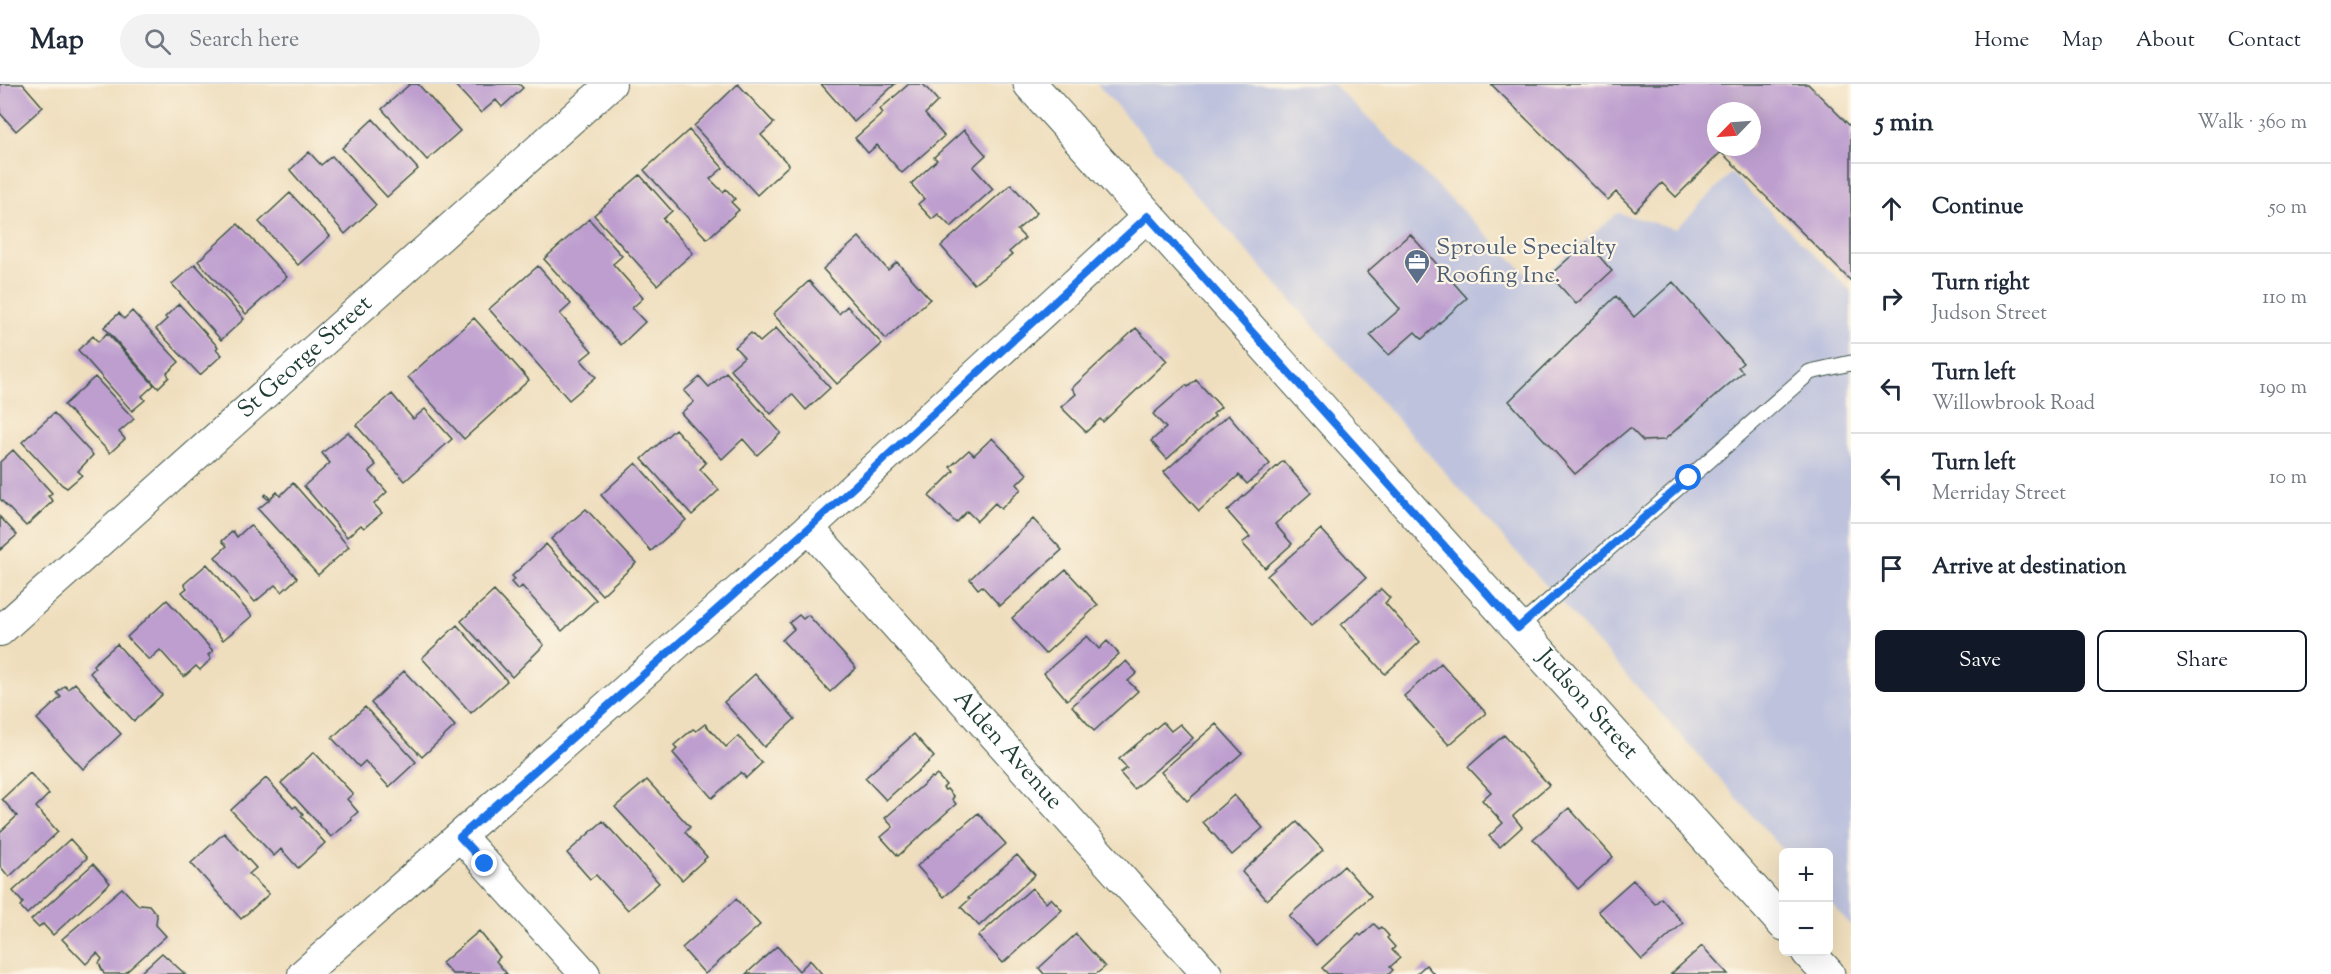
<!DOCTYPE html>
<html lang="en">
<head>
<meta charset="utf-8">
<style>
  body { margin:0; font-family:"Sorts Mill Goudy",serif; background:#f2f2f3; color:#1f2937 }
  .controls { position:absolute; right:18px; bottom:18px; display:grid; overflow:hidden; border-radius:9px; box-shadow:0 6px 24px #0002 }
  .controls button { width:54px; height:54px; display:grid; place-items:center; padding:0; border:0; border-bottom:2px solid #e0e1e3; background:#fff; color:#1f2937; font:30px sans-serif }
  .compass { position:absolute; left:1707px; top:18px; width:54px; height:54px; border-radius:50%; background:#fff; box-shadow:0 6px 24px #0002; rotate:245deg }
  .stop { position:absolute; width:18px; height:18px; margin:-14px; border:4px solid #1a73e8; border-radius:50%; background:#fff }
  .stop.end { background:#1a73e8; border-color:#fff; box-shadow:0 2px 6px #0008 }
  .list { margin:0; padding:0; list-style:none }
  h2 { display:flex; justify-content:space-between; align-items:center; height:78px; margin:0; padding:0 24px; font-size:26px }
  h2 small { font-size:20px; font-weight:400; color:#747a83 }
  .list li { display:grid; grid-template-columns:39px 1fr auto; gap:18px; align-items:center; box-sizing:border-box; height:90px; padding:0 24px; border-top:2px solid #e0e1e3 }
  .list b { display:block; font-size:22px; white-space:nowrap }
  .list p { margin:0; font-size:20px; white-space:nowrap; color:#747a83 }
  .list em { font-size:20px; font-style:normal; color:#747a83 }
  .actions { display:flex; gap:12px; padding:18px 24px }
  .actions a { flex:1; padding:14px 0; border:2px solid #111827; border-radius:9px; text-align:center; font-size:21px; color:#111827 }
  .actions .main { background:#111827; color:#fff }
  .icon { flex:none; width:33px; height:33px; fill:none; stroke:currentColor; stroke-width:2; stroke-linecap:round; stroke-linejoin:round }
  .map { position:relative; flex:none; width:1851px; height:890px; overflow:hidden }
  header { display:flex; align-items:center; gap:36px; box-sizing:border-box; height:84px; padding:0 30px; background:#fff; border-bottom:2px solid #e0e1e3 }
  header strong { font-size:28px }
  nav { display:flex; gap:33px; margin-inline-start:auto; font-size:21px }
  .search { width:420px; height:54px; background:#f2f2f3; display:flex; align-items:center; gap:15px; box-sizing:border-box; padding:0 21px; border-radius:33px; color:#747a83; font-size:22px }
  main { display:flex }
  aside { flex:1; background:#fff }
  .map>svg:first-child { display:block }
</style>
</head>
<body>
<header>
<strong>Map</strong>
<div class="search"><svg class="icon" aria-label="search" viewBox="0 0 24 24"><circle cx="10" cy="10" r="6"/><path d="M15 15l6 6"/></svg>Search here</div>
<nav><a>Home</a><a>Map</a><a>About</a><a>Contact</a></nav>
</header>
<main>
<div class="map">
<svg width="1851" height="890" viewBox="0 0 1851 890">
  <rect width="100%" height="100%" fill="#fcf5e5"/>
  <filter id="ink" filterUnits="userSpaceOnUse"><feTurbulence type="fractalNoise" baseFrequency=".0167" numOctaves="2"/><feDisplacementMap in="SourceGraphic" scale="12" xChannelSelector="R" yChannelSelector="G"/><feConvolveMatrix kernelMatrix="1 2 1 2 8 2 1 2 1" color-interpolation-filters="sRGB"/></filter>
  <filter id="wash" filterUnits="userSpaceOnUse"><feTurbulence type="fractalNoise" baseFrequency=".008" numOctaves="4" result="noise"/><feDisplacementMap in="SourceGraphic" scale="24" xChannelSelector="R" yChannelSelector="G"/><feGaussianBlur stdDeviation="1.35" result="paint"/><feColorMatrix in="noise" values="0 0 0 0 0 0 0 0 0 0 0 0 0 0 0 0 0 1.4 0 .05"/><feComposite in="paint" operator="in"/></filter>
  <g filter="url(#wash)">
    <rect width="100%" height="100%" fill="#efdebd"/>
    <!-- industrial -->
    <path fill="#bec2dd" d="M1097,0h236l202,198 83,-69 58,16 55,-56 120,118v635l-22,-25 -1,-49h-43z"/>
    <g id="blocks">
      <!-- building -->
      <path fill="#bd9ecf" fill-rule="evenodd" d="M0,0h23l20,23 -27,24 -16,-18z
        M410,0h8l42,47 -33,29 -45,-51z
        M454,0h65l4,4 -21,19 -6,-7 -15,13z
        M738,0l36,39 -13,12 28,30 -32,30 -63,-69z
        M821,0h74l-41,38z
        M909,0h14l15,17 -13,13 19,22 -42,37 -25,-28 -9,8 -13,-15 28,-25 -3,-4z
        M1491,0h317l43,43v154l-130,-129 -45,45 -14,-14 -27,28 -19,-19 -8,8zM1716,27h36v36h-36z
        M373,35l45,50 -31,28 -45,-49z
        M689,46l34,38 -13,11 13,13 3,-3 9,10 -4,3 8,8 -32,29 -63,-69z
        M964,46l22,25 -13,12 20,22 -42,38 -13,-13 -6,5 -14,-15 6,-5 -13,-15 26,-24 -3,-3z
        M309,68l12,13 11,-9 44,49 -31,29 -55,-64z
        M640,91l32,36 -9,8 30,34 -36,32 -63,-70z
        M1011,100l26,29 -20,17 8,8 -16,14 3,3 -38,29 -33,-38z
        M290,109l40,43 -32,29 -39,-43z
        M589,135l33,37 -9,8 30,34 -11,10 13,14 -24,23 -77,-86z
        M238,140l49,53 -41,37 -48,-53z
        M1410,150l57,64 -45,41 -7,-7 -26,23 -19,-20 30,-26 -33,-37z
        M859,153l29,33 9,-8 33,37 -44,40 -63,-70z
        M1587,158l25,29 -36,33 -26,-29z
        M195,180l49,55 -23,21 -49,-56z
        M538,182l33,38 -11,10 32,37 -11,9 15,17 -27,23 -80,-91z
        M809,197l30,33 8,-8 35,38 -45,40 -64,-70z
        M1673,198l70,81 -5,4 5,5 -79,68 -21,1 -13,-13 -55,46 -66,-73 107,-105 18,21z
        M179,220l39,43 -2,2 6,6 -22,20 -44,-46 11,-10 -2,-2z
        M132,227l47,51 -12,11 2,4 -11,11 -54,-61 15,-14 5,6z
        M474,234l55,62 -65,59 -56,-62z
        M776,244l54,60 -24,22 -14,-16 -21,20 -41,-45 14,-12 -9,-10 16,-14 9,9z
        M1136,244l31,33 -64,61 -3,-3 -14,13 -25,-25 15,-13 -4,-6z
        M107,249l47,52 -12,11 3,4 -13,11 -54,-61 15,-14 5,6z
        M726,288l55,61 -24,22 -14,-16 -21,20 -41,-46 13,-11 -10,-11 16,-14 9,10z
        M95,293l39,42 -15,13 6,7 -15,14 -46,-48z
        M1196,296l25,27 -8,7 2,2 -48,43 -16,-18 15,-13 -13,-14 33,-29 2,2z
        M392,310l21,25 12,-10 27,30 -47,42 -49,-56z
        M54,329l39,42 -15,16 4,4 -15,13 -5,-3 -40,-43z
        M1228,331l42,49 -23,20 -8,-9 -40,36 -35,-39z
        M675,345l31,34 -6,6 19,21 -27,25 -50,-56z
        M348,348l28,33 -7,6 18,21 -13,12 8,9 -18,15 -3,-3 -14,12 -43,-51 26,-23 -8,-10z
        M992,354l35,36 -10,10 4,5 -20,20 -6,-6 -18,18 -10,-10 -11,12 -27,-27 25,-25 -4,-4 19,-17 5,5z
        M13,366l39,43 -4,3 5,5 -27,25 -26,-27v-37z
        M1283,377l28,32 -36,31 17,20 -27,24 -23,-25 8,-6 -23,-26z
        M636,379l50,57 -35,31 -50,-56z
        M293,399l56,64 -31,28 -60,-66 11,-9 -5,-4 2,-2 4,5 7,-7 3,4z
        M586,425l50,54 -34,32 -51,-56z
        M0,433l17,18 -17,15z
        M1033,435l29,31 -62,56 -18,-20 -4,3 -8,-10z
        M250,441l47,53 -15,14 -7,-7 -20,17 -40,-45 12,-11 -5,-5 11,-10 4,6z
        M1321,445l45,49 -55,48 -44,-50z
        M546,460l50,56 -34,31 -40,-45 -4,4 -7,-8 4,-3 -3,-3z
        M207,480l45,52 -29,24 -41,-48 5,-4 -3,-4z
        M1066,486l32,35 -53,49 -33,-36z
        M1381,505l9,9 -5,5 35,39 -35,32 -44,-49z
        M494,507l50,54 -32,32 -51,-56z
        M167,516l46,51 -5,4 3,4 -11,11 -4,-4 -12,11 -24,-27 -11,10 -22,-23z
        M799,531l4,4 5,-4 48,53 -26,24 -48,-52 12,-11 -5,-6z
        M457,541l50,56 -36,32 -49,-55z
        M1087,552l12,13 8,-8 12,13 -52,46 -23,-27z
        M117,560l45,51 -28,26 -44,-48 5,-5 -2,-3z
        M1126,577l11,12 -9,8 10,10 -44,40 -22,-25 44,-39 2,1z
        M1441,579l45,50 -37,32 -45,-49z
        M404,587l51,55 -33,31 -51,-54z
        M755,590l40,45 -31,28 -40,-45z
        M75,599l46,51 -38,35 -46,-50 24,-22 -4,-4 8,-7 3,3z
        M365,623l51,55 -27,25 -24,-26 -6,6 -27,-29z
        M1163,638l8,9 9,-7 13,14 -59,51 -14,-16 7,-5 -8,-9z
        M705,640l21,23 12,-11 24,27 -16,15 -5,-6 -29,26 -39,-45 4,-4 -3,-4 19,-16 3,2z
        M1216,640l26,29 -55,48 -26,-29z
        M914,650l20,23 -48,43 -21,-22z
        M1504,651l45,50 -36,31 9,11 -22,20 -11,-11 14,-13 -21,-23 9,-8 -23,-25z
        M314,668l39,42 -6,5 11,13 -7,6 1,2 -21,17 -50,-54z
        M30,689l19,21 -13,13 22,25 -49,45 -9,-11v-34l17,-16 -15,-17z
        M937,691l9,10 -3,3 2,2 2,-1 7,8 -2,2 4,5 -58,52 -17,-19 12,-10 -8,-9 47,-41 1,1z
        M266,694l27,30 3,-2 7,8 -2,2 24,27 -27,25 -17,-19 -7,7 -43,-46z
        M647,696l43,47 -5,5 22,25 -25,23 -67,-73z
        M1234,711l29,33 -31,27 -29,-33z
        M1569,724l44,49 -35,32 -45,-50z
        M978,729l28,31 -62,53 -27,-31z
        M603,737l56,62 -31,27 -32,-35 -6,4 -23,-26z
        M1297,738l26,28 -56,50 -25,-28z
        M224,749l32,35 -7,6 20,20 -28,25 -50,-56z
        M70,755l17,19 -60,56 -7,-8 3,-3 -10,-12z
        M1017,771l18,20 -56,51 -18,-19 9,-8 -2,-1z
        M93,780l17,19 -57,52 -10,-11 -5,3 -7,-7z
        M1344,782l27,30 -55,49 -27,-29z
        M1633,796l22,24 6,-6 22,25 -41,37 -44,-49z
        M122,804l17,18 2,-2 8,1 8,10 -1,10 10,11 -42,38h-20l-5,-11 3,-4 -5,-6 -11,11 -24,-25z
        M1032,804l14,15 5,-5 11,12 -59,53 -25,-27z
        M736,815l24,26 -55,49 -23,-26z
        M1374,840l5,5 2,-2 8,9 -2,2 8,9 -3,3 8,8 -10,9 3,3 -4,4h-61l-6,-6 37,-34 2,2z
        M479,847l21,26 -4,4 11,13h-55l-10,-11z
        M1076,850l29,33 -9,7h-52l-5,-6z
        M777,862l22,25 11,-11 12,14h-76z
        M1702,862l26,28h-57z
        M162,869l23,21h-46z
        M1426,881l8,9h-18z"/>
    </g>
  </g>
  <g filter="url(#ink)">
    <use href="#blocks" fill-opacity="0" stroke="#3e5549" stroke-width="1.5"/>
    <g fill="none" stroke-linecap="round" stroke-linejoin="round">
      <!-- service casing -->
      <g stroke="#3e5549" stroke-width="17">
        <path id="service" d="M1518,544l292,-256 41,-9"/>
      </g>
      <!-- minor casing -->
      <g stroke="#3e5549" stroke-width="32">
        <g id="minor">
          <path id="s1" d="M809,444l398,446"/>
          <path id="s2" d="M0,547l611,-547"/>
          <path d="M461,753l124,137"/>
          <path d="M303,890l506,-446 339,-312"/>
        </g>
      </g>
      <!-- tertiary casing -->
      <g stroke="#3e5549" stroke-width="35">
        <g id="tertiary">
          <path id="s3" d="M1030,0l754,840"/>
          <path d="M1808,868l20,22"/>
        </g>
      </g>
      <!-- service -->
      <use href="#service" stroke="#fff" stroke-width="15"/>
      <!-- minor -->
      <use href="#minor" stroke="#fff" stroke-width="30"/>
      <!-- tertiary -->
      <use href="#tertiary" stroke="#fff" stroke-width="33"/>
    </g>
  </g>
  <g fill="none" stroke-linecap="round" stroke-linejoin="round" filter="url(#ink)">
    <!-- route -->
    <path stroke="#1a73e8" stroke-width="8" d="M485,780l-25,-27 349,-309 339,-312 370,412 171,-150"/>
  </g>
  <!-- icons -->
  <defs>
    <g id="office-pin" transform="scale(1.35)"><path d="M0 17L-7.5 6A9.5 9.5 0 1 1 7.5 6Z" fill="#5c6f8a" stroke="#fcf5e5"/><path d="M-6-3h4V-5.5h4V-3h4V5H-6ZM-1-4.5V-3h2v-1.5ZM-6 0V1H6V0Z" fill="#fff"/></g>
  </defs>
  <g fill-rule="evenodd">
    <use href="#office-pin" x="1417" y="178"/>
  </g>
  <g text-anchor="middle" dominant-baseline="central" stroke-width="4.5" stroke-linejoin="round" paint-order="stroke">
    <!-- service labels -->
    <g font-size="24" fill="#4e5e75" stroke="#fcf5e5" text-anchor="start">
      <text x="1436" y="164">Sproule Specialty<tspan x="1436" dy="28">Roofing Inc.</tspan></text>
    </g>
    <!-- street labels -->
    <g font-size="24" fill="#1f3d34" stroke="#fcf5e5">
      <text stroke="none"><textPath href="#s2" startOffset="410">St George Street</textPath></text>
      <text stroke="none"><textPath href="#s3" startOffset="834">Judson Street</textPath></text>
      <text stroke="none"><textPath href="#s1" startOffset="298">Alden Avenue</textPath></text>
    </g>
  </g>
</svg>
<div class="controls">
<button>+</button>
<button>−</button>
</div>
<svg class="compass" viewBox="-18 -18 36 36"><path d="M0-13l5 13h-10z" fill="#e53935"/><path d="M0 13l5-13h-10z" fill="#747a83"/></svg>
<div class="stop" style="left:1689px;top:394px"></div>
<div class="stop end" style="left:485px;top:780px"></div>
</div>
<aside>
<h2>5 min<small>Walk · 360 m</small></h2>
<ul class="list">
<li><svg class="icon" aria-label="ahead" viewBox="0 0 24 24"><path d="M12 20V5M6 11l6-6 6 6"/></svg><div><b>Continue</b></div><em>50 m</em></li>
<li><svg class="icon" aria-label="right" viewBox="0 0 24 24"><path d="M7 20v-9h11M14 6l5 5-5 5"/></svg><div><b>Turn right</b><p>Judson Street</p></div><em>110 m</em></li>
<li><svg class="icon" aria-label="left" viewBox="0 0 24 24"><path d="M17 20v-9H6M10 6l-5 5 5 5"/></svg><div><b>Turn left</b><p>Willowbrook Road</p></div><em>190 m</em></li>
<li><svg class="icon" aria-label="left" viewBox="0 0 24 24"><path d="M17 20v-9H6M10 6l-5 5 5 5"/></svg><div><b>Turn left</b><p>Merriday Street</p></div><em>10 m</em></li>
<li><svg class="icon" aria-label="arrive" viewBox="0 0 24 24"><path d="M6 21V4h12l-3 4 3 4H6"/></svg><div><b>Arrive at destination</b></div></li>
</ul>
<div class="actions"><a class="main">Save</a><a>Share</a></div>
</aside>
</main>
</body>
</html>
